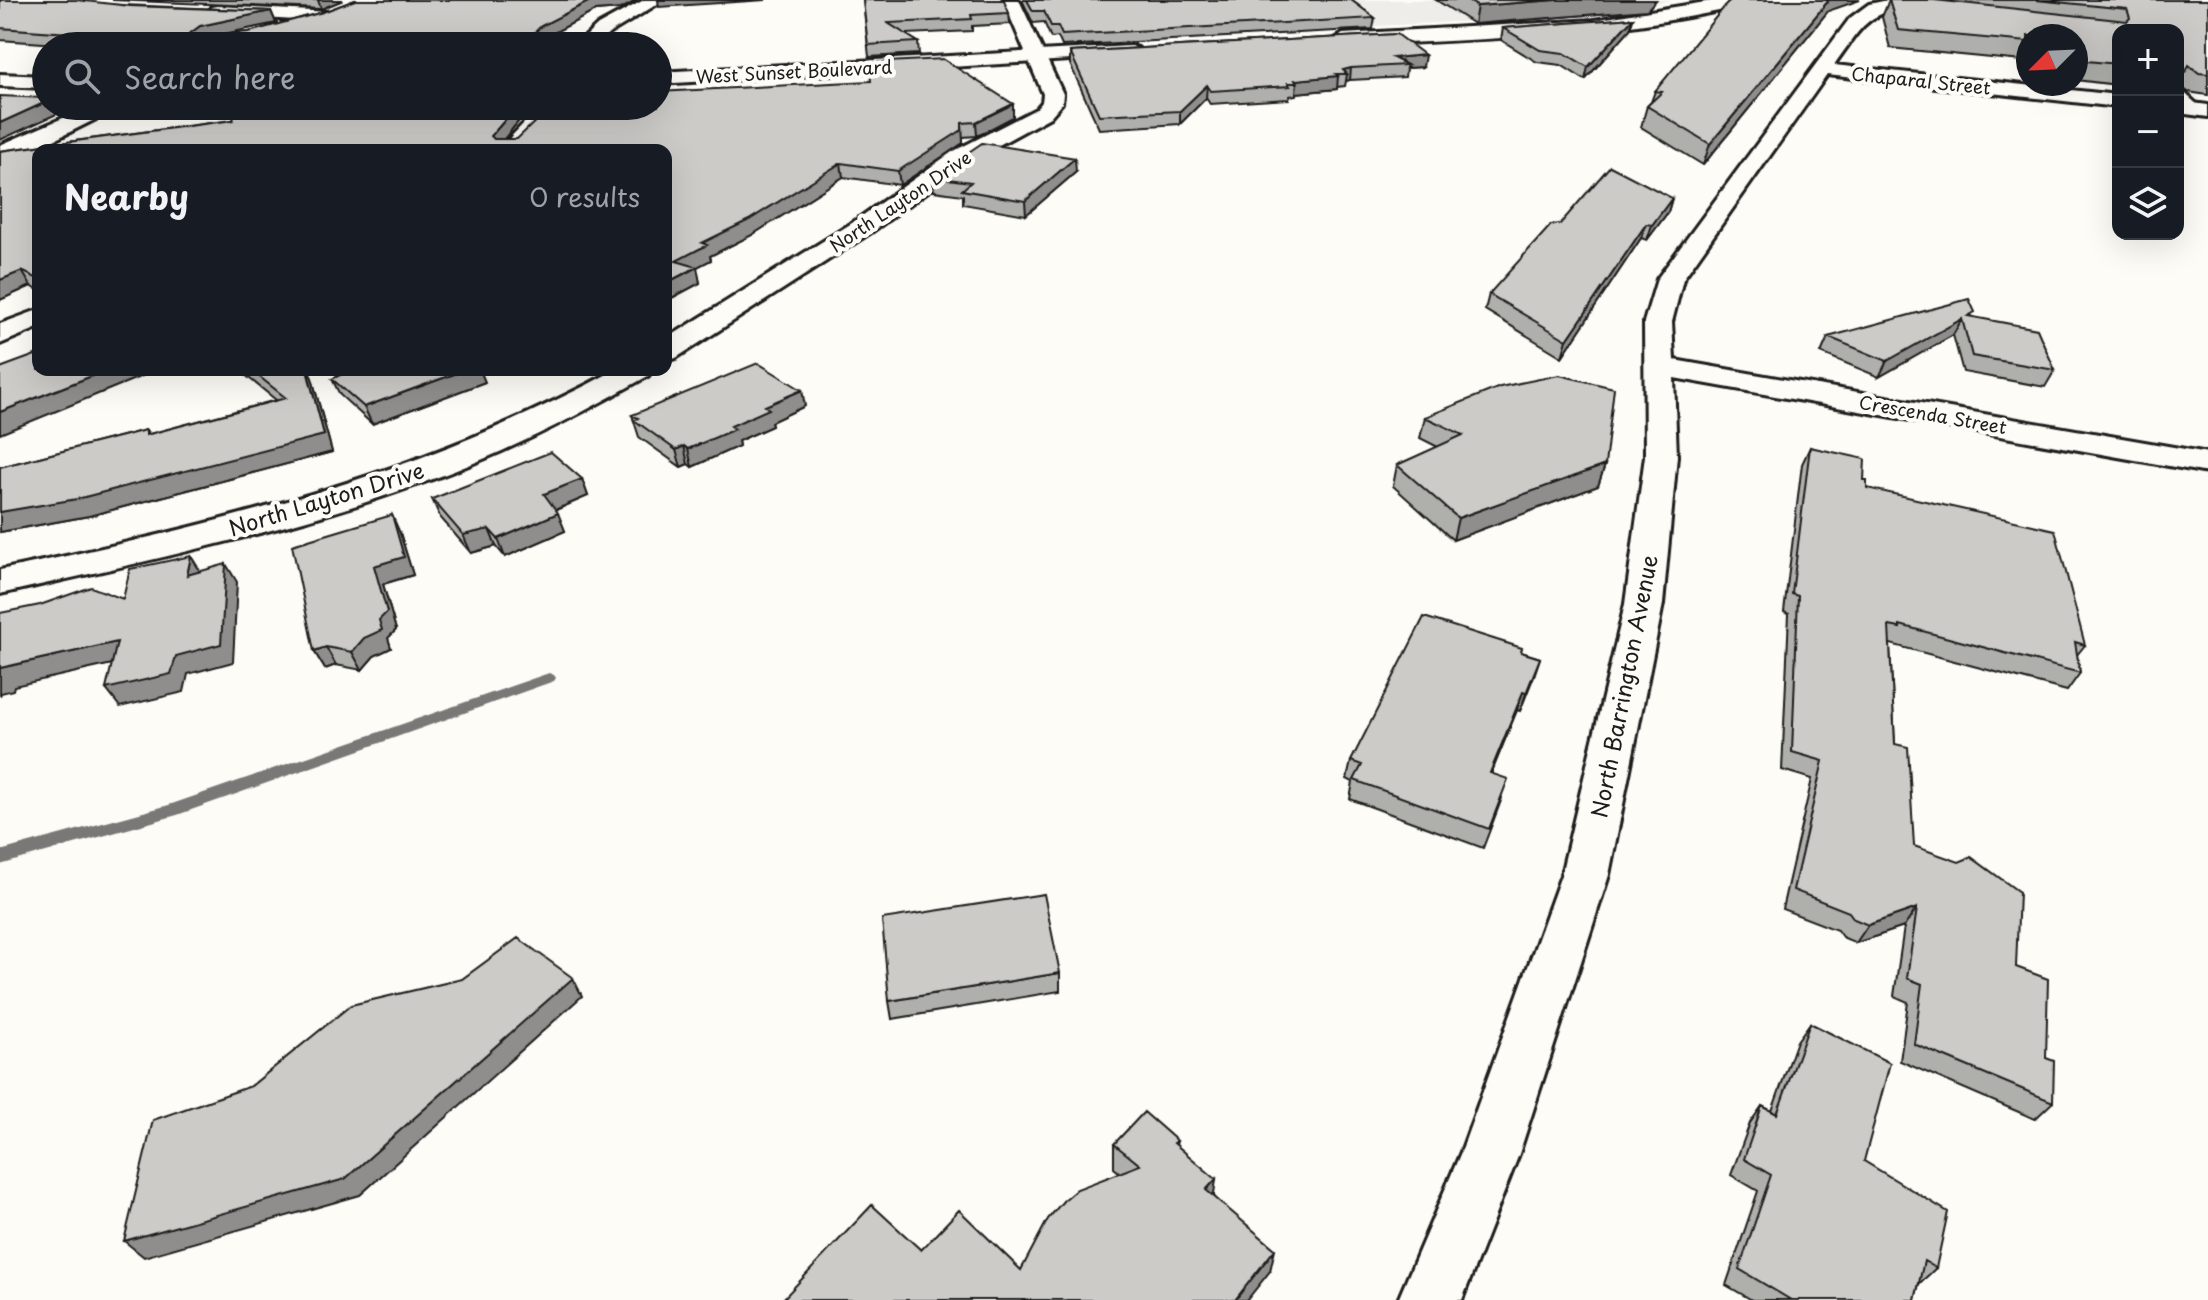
<!DOCTYPE html>
<html lang="en">
<head>
<meta charset="utf-8">
<style>
  body { margin:0; font-family:"Playpen Sans",sans-serif; background:#20242c; color:#f1f3f6 }
  .controls { position:absolute; right:24px; top:24px; display:grid; overflow:hidden; border-radius:16px; box-shadow:0 8px 32px #0002 }
  .controls button { width:72px; height:72px; display:grid; place-items:center; padding:0; border:0; border-bottom:2px solid #363941; background:#171b24; color:#f1f3f6; font:40px sans-serif }
  .compass { position:absolute; left:2016px; top:24px; width:72px; height:72px; border-radius:50%; background:#171b24; box-shadow:0 8px 32px #0002; rotate:246deg }
  .list { margin:0; padding:0; list-style:none }
  h2 { display:flex; justify-content:space-between; align-items:center; height:104px; margin:0; padding:0 32px; font-size:34px }
  h2 small { font-size:26px; font-weight:400; color:#9ea1a6 }
  .icon { flex:none; width:44px; height:44px; fill:none; stroke:currentColor; stroke-width:2; stroke-linecap:round; stroke-linejoin:round }
  .map { position:relative; flex:none; width:2208px; height:1300px; overflow:hidden }
  .search { position:absolute; background:#171b24; box-shadow:0 8px 32px #0002; left:32px; top:32px; width:640px; height:88px; display:flex; align-items:center; gap:20px; box-sizing:border-box; padding:0 28px; border-radius:44px; color:#9ea1a6; font-size:30px }
  .panel { position:absolute; background:#171b24; box-shadow:0 8px 32px #0002; left:32px; top:144px; width:640px; height:232px; border-radius:16px }
  .map>svg:first-child { display:block }
</style>
</head>
<body>
<div class="map">
<svg width="2208" height="1300" viewBox="0 0 2208 1300">
  <rect width="100%" height="100%" fill="#fdfcf7"/>
  <filter id="ink" filterUnits="userSpaceOnUse"><feTurbulence type="fractalNoise" baseFrequency=".0125" numOctaves="2"/><feDisplacementMap in="SourceGraphic" scale="16" xChannelSelector="R" yChannelSelector="G"/><feConvolveMatrix kernelMatrix="1 2 1 2 8 2 1 2 1" color-interpolation-filters="sRGB"/></filter>
  <g filter="url(#ink)">
    <!-- built -->
    <path fill="#eeede9" d="M1312,0h362l-57,9 -119,11 -144,7z"/>
    <g fill="none" stroke-linecap="round" stroke-linejoin="round">
      <!-- stream -->
      <path fill="#797876" fill-rule="evenodd" d="M549,673l5,2 2,3 -2,3 -377,134 -177,50v-14l169,-46z"/>
      <!-- lane casing -->
      <g stroke="#1c1c1c" stroke-width="6">
        <path id="lane" d="M2178,87l22,20v4h-8l-14,-15z"/>
      </g>
      <!-- street casing -->
      <g stroke="#1c1c1c" stroke-width="6">
        <path id="street" d="M644,0h20l-54,33 -15,13h-20l23,-21z
          M1003,0h16l44,94 -1,9 -12,14 -82,45 -98,71 -194,125 -10,3v-22l186,-116 100,-71 84,-43 6,-7 1,-8z
          M1888,0h30l-2,3c-52,13 -51,19 -82,62l284,30v12l-291,-32 -144,204 -11,43 2,38 534,93v20l-534,-95 3,78 -14,148 -54,271 -90,279 -57,146h-64l63,-148 100,-277 64,-271 20,-148 -1,-134 13,-43 193,-261 19,-14z
          M217,6l113,6 9,5 -9,5 -119,-7 -2,-4 2,-4z
          M2178,101l30,4v12l-30,-4z
          M91,106h26l-3,4 -62,31 -52,18v-14z
          M533,106h20l-11,22 -21,22h-23l28,-29z
          M38,310v18l-38,16v-20z
          M615,370h37l-4,6c-48,27 -96,53 -146,75 -159,70 -333,105 -502,143v-24c215,-45 420,-94 615,-200z"/>
      </g>
      <!-- secondary casing -->
      <g stroke="#1c1c1c" stroke-width="6">
        <path id="secondary" d="M1718,0h34l-3,4c-133,33 -270,35 -406,42l-10,-6 10,-6 251,-14z
          M1131,46l7,2 3,4 -3,4 -480,28v-12z
          M0,74l46,2v12l-46,-2z"/>
      </g>
      <!-- lane -->
      <use href="#lane" fill="#fdfcf7" fill-rule="evenodd"/>
      <!-- street -->
      <use href="#street" fill="#fdfcf7" fill-rule="evenodd"/>
      <!-- secondary -->
      <use href="#secondary" fill="#fdfcf7" fill-rule="evenodd"/>
    </g>
    <!-- wall -->
    <path fill="#afafac" stroke="#1c1c1c" stroke-width="2" d="M0,0l271,11 5,12 -54,11 27,-2 74,-20 32,-12h283l-17,9 -26,2 -51,27 -8,8h-449l-87,-6z
      M112,0h231l-22,9z
      M863,0l146,13 1,11 -38,2v5l-67,3 13,8 1,12 -50,3z
      M1022,0h329l24,18 -2,11 -311,17 -4,-9 -7,1 -7,-16 -11,1z
      M1436,0h220l-9,10 -173,14z
      M1889,0h319v95l-20,-3 -9,-7 -1,1v-56h-60v55l-42,-5v-44h-48v34l-6,-9 -132,-13 -8,-31z
      M1828,11l-125,154 -62,-38 6,-21 4,-4 4,-11z
      M1633,18l-3,11 -45,51 -24,-15 -24,-3 -36,-22 2,-12z
      M1397,34l26,33 -17,1 -1,9 -55,3 -4,1 -1,5 -8,1v2l-41,4v2l-6,1 -1,3 -79,5 -4,-6 -26,26 -81,5 -29,-65v-12z
      M1013,104v13l-36,19 -14,1v6l-63,42 -57,-8 -91,58 -42,21 1,4 -15,7 4,16 -34,18v-151h-628v140l-7,-4 -31,14v-149l233,-31 5,-14h288l1,5 -23,28h13z
      M1076,172l-50,43 -63,-11v-9l-29,-4 -2,-14z
      M1672,198l-4,14 -21,28 -6,-2 -79,119 -77,-47 4,-16z
      M1972,316l83,54 -10,17 -82,-15 -10,-37 -74,42 -58,-24 7,-16z
      M239,370h69l4,8 20,74 -243,64 -89,16v-65l146,-37 3,4 127,-34z
      M332,379l153,3 -113,42 -32,-29z
      M805,406l-34,16 1,4 -34,15 1,5 -47,21 -4,-3 -7,3 -42,-30 -7,-22z
      M1425,417l180,48 -7,21 -145,54 -60,-54 4,-21 41,-18 -18,-9z
      M1810,447l54,33 3,8 218,157 -8,10 3,18 -13,18 -176,-47 -1,1 5,99 19,102 102,121 30,91 7,44 -18,17 -135,-58 8,-59 -14,-6 10,-69 -48,16 -14,-6 -5,-7 -55,-21 30,-130 -30,-9 7,-156 -5,-2 18,-148z
      M582,479l6,17 -32,14 9,21 -60,26 -9,-11 -25,7 -31,-36 -8,-18z
      M400,533l13,42 -30,9 13,46 -8,8 3,10 -17,8 -12,14 -26,-5 -11,4 -11,-18z
      M1521,652l19,6 -20,53 -3,-1 -26,64 11,24 -19,50 -133,-49 3,-17 -6,-3 4,-18z
      M1060,973v18l-168,28 -3,-18z
      M1810,1023l54,138 72,107 -17,16 -4,16h-163l-26,-15 32,-94 -27,-16 19,-52 12,-17 10,5 25,-70z
      M1177,1141l-1,4 94,126 -488,29 139,-50 100,20 99,-97 -6,-5v-24z"/>
    <!-- shaded-wall -->
    <path fill="#8f8e8c" stroke="#1c1c1c" stroke-width="2" d="M318,0h25l-22,9z
      M590,0h48l-17,9 -26,2 -51,27 -8,8h-15l20,-20z
      M658,0h108l-107,7z
      M1556,0h100l-9,10 -173,14 3,-18z
      M1829,0h31l-32,11 -125,154 7,-21z
      M271,11l5,12 -71,15 -12,6 -4,-10 11,-8z
      M1633,18l-3,11 -45,51 3,-13z
      M1425,55l-2,12 -17,1 1,-3 -14,-7z
      M1351,68l-1,12 -4,1 1,-7 -4,-4z
      M1338,76l-1,13 -41,4 1,-10 -2,-3z
      M1207,85l-1,13 -26,26v-13z
      M46,102v4h12l3,6 -61,28v-17z
      M1013,104v13l-36,19 -1,-14z
      M517,106h9l1,5 -32,39 -4,-14z
      M962,123l1,20 -63,42 -2,-14z
      M1075,158l1,14 -50,43 -1,-14z
      M841,163l2,14 -91,58 -42,21 1,4 -31,16 -4,-15 26,-18z
      M1672,198l-4,14 -21,28 5,-15z
      M1646,224l-5,14 -79,119 5,-17z
      M697,267l3,16 -34,18v-18z
      M22,271l9,15 -31,14v-20z
      M1962,319l-9,16 -74,42 8,-16z
      M107,370h50l-157,64v-22z
      M307,370h1l4,8 20,74 -243,64 -89,16v-20l324,-77z
      M465,370h15l5,12 -113,42 -8,-17z
      M802,390l3,16 -34,16 1,4 -34,15 1,5 -47,21 -4,-18 77,-43z
      M684,446l4,18 -7,3 -5,-17z
      M1605,465l-7,21 -145,54 5,-22z
      M582,479l6,17 -38,16 -6,-18z
      M558,513l7,18 -60,26 -7,-18z
      M392,515l8,18 13,42 -30,9 13,46 -8,8 3,10 -17,8 -12,14 -10,-18 27,-32 -5,-54z
      M489,529l7,17 -25,7 -8,-18z
      M191,556l11,18 -15,1z
      M226,564l11,18 -4,80 -45,12 -4,18 -64,15 -14,-18 70,-33z
      M117,642l13,18 -116,26 -1,4 -12,3 -1,3v-28z
      M326,647l10,18 -11,4 -11,-18z
      M1540,658l-6,18 -14,35 6,-18z
      M1523,692l-6,18 -33,81 6,-18z
      M1917,908l-13,19 -48,16 12,-18z
      M573,978l9,18 -222,199 -216,62 -20,-16z
      M1216,1179l-3,23 -7,-12z
      M1275,1249l-5,22 -23,29h-12z"/>
    <!-- building -->
    <path fill="#cccbc8" stroke="#1c1c1c" stroke-width="2" d="M0,0h76l54,6 141,5 -71,15 -11,8 3,3 57,-5 74,-20 32,-12h237l-51,26 -20,20h-261l-82,-3 -6,3h-75v-11l-97,-7z
      M863,0h141l5,13 -38,2 1,4 -84,4 30,19 -50,3z
      M1027,0h324l24,18 -313,17 -4,-9h-7l-7,-15h-11z
      M1467,0h89l-79,6z
      M1730,0h99l-119,144 -63,-38 15,-14 -7,-1z
      M1889,0h45l193,21 3,-3 -3,-9 -91,-9h172v74l-9,-1 -10,-8 -3,7 -8,-1v-41h-60v34l-42,-4v-24h-48v6l-130,-12z
      M1633,18l-45,49 -24,-14 -24,-3 -37,-22z
      M1397,34l28,21 -32,3 14,7 -56,3 -8,2 4,4h-11l2,2 -43,4 2,3h-9l2,3 -79,5 -4,-6 -27,26 -81,4 -29,-63z
      M943,59l70,45 -37,18 -14,1v7l-64,41 -57,-8 -92,57 -47,23 5,2 -31,16 21,6 -31,16v-133h-628v129l-16,-8 -22,9v-129l233,-31 5,-14h279l-26,30 3,3h23l23,-22 6,-11h112v-14l213,-11 -2,-18z
      M0,96l46,2v4l-46,21z
      M982,143l93,15 -50,43 -63,-11 9,-8 -39,-5z
      M1610,166l62,32 -20,27 -6,-1 -79,116 -78,-46 62,-69 9,-1z
      M1969,299l6,13 -7,4 69,13 18,41 -83,-14 -10,-37 -75,42 -59,-24z
      M38,354v16h69l-107,42v-44z
      M758,363l44,27 -37,16 4,3 -38,17 4,3 -47,20 -4,-3 -8,4 -42,-30 4,-2 -6,-3z
      M251,370h56l17,65 -247,64 -77,13v-45l146,-37v5l140,-37z
      M350,370h115l-101,37 -32,-28z
      M1559,375l55,13 -9,77 -147,53 -61,-53 66,-30 -38,-18 75,-30z
      M1810,447l55,12 -1,21h3v8l188,42 30,115 -10,-3 5,31 -180,-48v3l-11,-2 6,118 13,3 6,99 45,16 12,-5 48,35 -3,75 32,12 -2,79 8,3 -1,41 -139,-58 8,-60 -15,-6 10,-70 -49,17 -14,-6 -5,-7 -56,-22 30,-129 -31,-9 6,-156 -6,-2z
      M551,452l31,27 -38,15 14,19 -60,26 -9,-10 -26,6 -31,-36z
      M392,515l12,42 -30,9 13,46 -8,8 3,10 -18,8 -12,14 -26,-5 -12,4 -22,-106z
      M191,556l-4,19 39,-11 -5,80 -45,12 -5,18 -65,15 11,-47 -117,26v-55l40,-8 51,-18 32,12 7,-30z
      M1424,617l98,31 -1,4 19,6 -14,35 -3,-1 -33,81 18,6 -19,50 -135,-49 8,-15 -11,-4z
      M1044,894l16,79 -171,28 -7,-82z
      M518,938l55,40 -228,201 -221,62 29,-121 98,-34 100,-81 111,-26z
      M1810,1023l80,40 -26,98 84,51 -12,56 -12,-7 -9,39h-124l-52,-31 32,-94 -27,-16 18,-53 15,8z
      M1144,1112l33,29 -3,2 42,36 -10,11 69,59 -40,51h-453l90,-95 49,45 38,-40 62,60 27,-51 15,-18 14,-12 63,-24 -26,-21z"/>
  </g>
  <g text-anchor="middle" dominant-baseline="central" stroke-width="8" stroke-linejoin="round" paint-order="stroke">
    <!-- far-street labels -->
    <g font-size="18" fill="#1c1c1c" stroke="#fdfcf7">
      <text transform="translate(794 71) rotate(-3)">West Sunset Boulevard</text>
      <text transform="translate(1921 80) rotate(6)">Chaparal Street</text>
      <text transform="translate(900 201) rotate(-34)">North Layton Drive</text>
      <text transform="translate(1933 414) rotate(10)">Crescenda Street</text>
    </g>
    <!-- street labels -->
    <g font-size="22" fill="#1c1c1c" stroke="#fdfcf7">
      <text transform="translate(326 498) rotate(-17)">North Layton Drive</text>
      <text transform="translate(1623 686) rotate(-79)">North Barrington Avenue</text>
    </g>
  </g>
</svg>
<div class="controls">
<button>+</button>
<button>−</button>
<button><svg class="icon" aria-label="layers" viewBox="0 0 24 24"><path d="M12 4l9 5-9 5-9-5zM3 14l9 5 9-5"/></svg></button>
</div>
<svg class="compass" viewBox="-18 -18 36 36"><path d="M0-13l5 13h-10z" fill="#e53935"/><path d="M0 13l5-13h-10z" fill="#9ea1a6"/></svg>
<div class="search"><svg class="icon" aria-label="search" viewBox="0 0 24 24"><circle cx="10" cy="10" r="6"/><path d="M15 15l6 6"/></svg>Search here</div>
<section class="panel">
<h2>Nearby<small>0 results</small></h2>
<ul class="list">
</ul>
</section>
</div>
</body>
</html>
